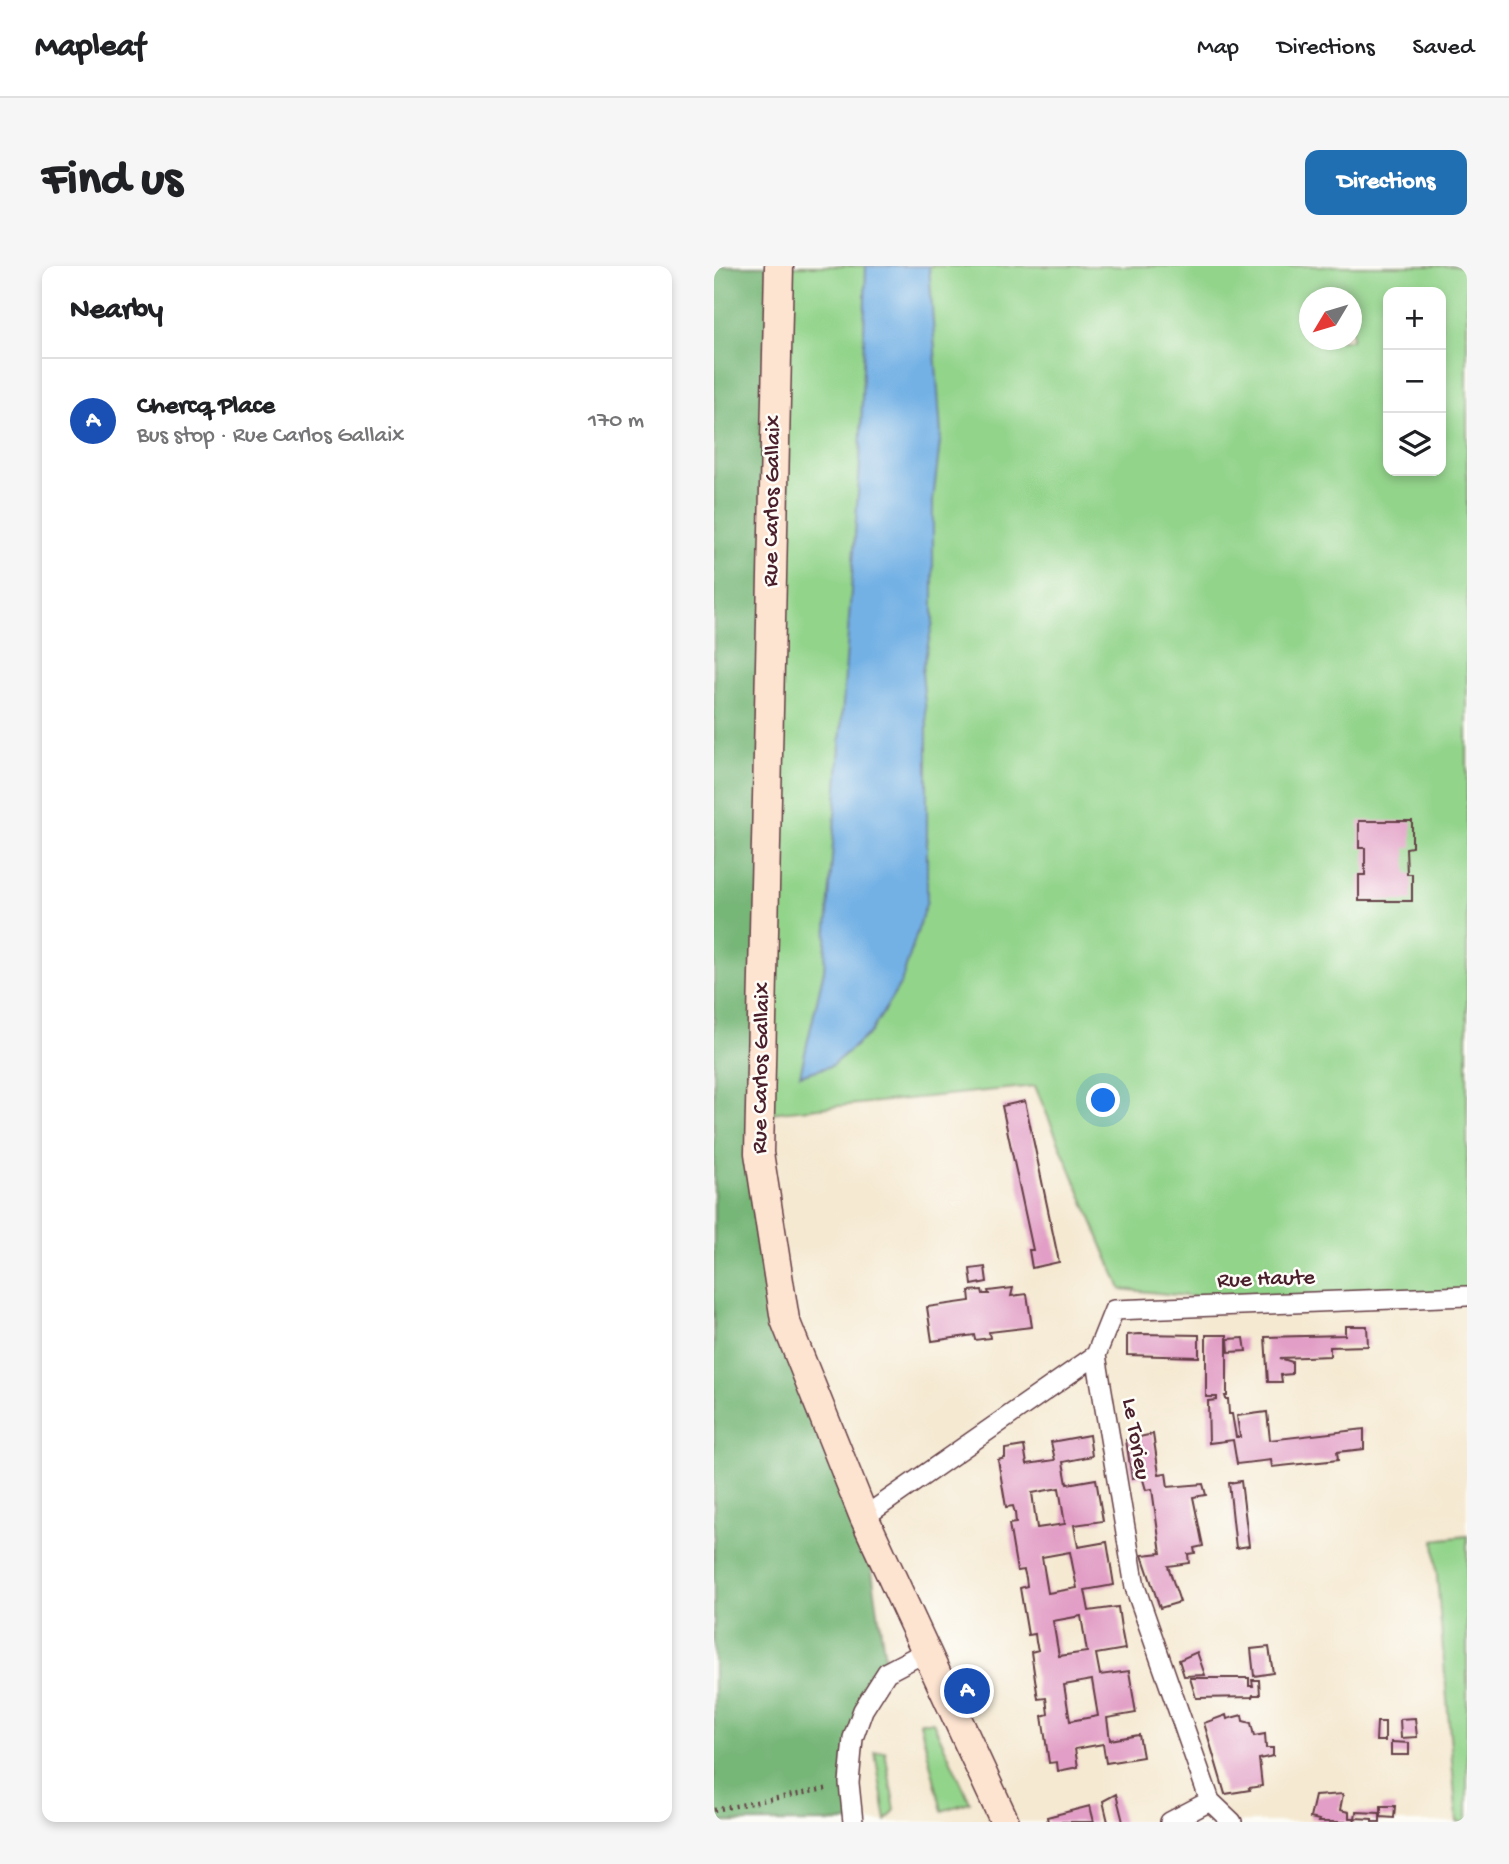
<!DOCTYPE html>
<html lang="en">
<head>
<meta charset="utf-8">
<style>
  body { margin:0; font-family:"Gochi Hand",sans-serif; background:#f6f6f6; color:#202124 }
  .controls { position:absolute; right:21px; top:21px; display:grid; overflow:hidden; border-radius:14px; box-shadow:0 4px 10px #0003 }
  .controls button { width:63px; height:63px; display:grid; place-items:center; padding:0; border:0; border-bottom:2px solid #e0e0e0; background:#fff; color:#202124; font:35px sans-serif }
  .compass { position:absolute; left:585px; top:21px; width:63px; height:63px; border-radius:50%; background:#fff; box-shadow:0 4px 10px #0003; rotate:232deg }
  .you { position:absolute; left:390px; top:835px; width:24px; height:24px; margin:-18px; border:5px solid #fff; border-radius:50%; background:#1a73e8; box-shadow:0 0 0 10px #1a73e833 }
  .badge { display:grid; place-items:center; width:46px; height:46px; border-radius:50%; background:#1f6fb2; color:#fff; font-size:23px; font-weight:700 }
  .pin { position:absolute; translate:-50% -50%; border:4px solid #fff; box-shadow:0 2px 7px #0006 }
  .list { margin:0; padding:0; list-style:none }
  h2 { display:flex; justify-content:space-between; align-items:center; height:91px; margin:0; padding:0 28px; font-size:30px }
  h2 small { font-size:23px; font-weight:400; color:#757577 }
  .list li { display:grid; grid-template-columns:46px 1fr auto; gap:21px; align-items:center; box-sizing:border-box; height:126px; padding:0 28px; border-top:2px solid #e0e0e0 }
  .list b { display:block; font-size:26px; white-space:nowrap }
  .list p { margin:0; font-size:23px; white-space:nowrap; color:#757577 }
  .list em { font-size:23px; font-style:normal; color:#757577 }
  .icon { flex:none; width:38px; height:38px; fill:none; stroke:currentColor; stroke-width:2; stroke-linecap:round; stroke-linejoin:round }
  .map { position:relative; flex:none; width:753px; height:1556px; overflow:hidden; border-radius:14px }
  header { display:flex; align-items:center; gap:42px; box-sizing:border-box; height:98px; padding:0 35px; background:#fff; border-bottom:2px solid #e0e0e0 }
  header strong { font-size:33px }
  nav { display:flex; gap:38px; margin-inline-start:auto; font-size:24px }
  .intro { display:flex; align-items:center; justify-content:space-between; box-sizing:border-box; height:168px; padding:0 42px }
  h1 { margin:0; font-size:49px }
  .button { padding:18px 32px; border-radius:14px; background:#1f6fb2; color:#fff; font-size:24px; font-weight:700 }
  main { display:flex; gap:42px; padding:0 42px }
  aside { flex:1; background:#fff; border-radius:14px; box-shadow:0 4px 10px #0003 }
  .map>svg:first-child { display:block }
</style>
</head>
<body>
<header>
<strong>Mapleaf</strong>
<nav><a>Map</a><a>Directions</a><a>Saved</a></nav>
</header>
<div class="intro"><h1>Find us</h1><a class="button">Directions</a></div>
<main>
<aside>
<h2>Nearby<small></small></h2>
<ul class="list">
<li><span class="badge" style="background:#1a4fb4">A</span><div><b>Chercq Place</b><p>Bus stop · Rue Carlos Gallaix</p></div><em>170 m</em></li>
</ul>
</aside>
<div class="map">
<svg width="753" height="1556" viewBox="0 0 753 1556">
  <rect width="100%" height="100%" fill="#fdfcf7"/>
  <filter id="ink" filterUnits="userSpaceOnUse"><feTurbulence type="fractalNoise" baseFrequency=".0143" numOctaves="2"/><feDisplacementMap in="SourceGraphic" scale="14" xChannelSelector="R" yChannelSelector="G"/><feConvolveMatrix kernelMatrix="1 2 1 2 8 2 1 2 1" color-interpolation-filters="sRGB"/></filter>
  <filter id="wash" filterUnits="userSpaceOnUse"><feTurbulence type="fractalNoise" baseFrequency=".00686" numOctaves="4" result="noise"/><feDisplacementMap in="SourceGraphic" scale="28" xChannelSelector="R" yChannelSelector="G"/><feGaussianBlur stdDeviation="1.57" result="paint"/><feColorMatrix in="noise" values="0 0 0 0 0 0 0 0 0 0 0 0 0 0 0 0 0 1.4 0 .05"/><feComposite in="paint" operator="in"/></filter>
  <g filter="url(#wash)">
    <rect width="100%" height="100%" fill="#f5e9d2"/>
    <!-- green -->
    <path fill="#93d48b" stroke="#6e7a5b" stroke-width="2" fill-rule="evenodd" d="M66,0h687v1030l-205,8 -141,-15 -86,-203 -275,28zM674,26h53v179h-53zM596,32h42v42h-42z
      M753,1270v286h-10l-23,-282z
      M206,1456h13l37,80 -28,9z
      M171,1485l10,59 -9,11 -11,-69z"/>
    <!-- forest -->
    <path fill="#76b677" stroke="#606a51" stroke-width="2" d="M0,0h65l-20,887 26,167 79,197 23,155 -24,38 -10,112h-139z"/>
    <!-- water -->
    <path fill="#73b1e5" stroke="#5e6888" stroke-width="2" d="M152,0h63l12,168 -8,67v121l-11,50 5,53v176l-26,82 -30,49 -40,34 -31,9 24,-105 36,-506z"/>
    <g id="blocks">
      <!-- building -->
      <path fill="#e29ec6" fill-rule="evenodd" d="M645,555h53v26l-6,1 1,26h5v27h-53v-26h6v-27h-6z
        M311,835l34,161 -27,6 -3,-18h4l-31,-144z
        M271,1001l2,15 -15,3 -2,-16z
        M299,1022l-2,8 16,-2 5,33 -43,5 1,6 -15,2 -1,-5 -42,6 -5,-34 43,-6 -1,-10 13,-1 1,4h6l-1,-3z
        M631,1060h22l1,20 -38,1v9l-50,2 12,4v12l-11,1 1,7h-14l-3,-45 80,-2z
        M425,1068l60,1v22l-72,-2v-20z
        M492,1069h21v61h-2l1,3h2l1,15h3l4,23h4l-3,-21 30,-4 3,28 94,-11v20l-27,3 1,8 -66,7 -1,-7 -34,4 -4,-24 -24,3 -1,-42 9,-1v-3h-11z
        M530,1072l2,13 -17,1 -1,-13z
        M439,1168l6,40 7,-1 2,14 35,-3 3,11 -13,2 10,49 -9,2 1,5 -7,1 1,9 -21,3 12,36 -20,6 -18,-53 19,-2 -9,-64 -6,1 -4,-14 -10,2 -6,-38z
        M375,1169l3,21 -29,6 4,22 29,-5 7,42 -29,4 4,22 29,-5 7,43 -29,5 4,21 29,-4 3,21 4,21 -29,5 4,21 29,-4 7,42 -29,5 3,22 29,-5 4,22 -37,6 -3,-19 -28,5 3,18 -20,4 -1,-9 -8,1 -7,-47 6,-2 -2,-16 -8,1 -7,-47 7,-2 -2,-8 -1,-8 -7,1 -8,-47 7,-2 -1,-8 -2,-8 -7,1 -8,-47 7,-1 -1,-10 -2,-7 -7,1 -8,-47 7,-2v-9l19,-3 3,18 28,-4 -4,-18zM345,1222l6,36 -28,4 -5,-35zM356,1286l7,36 -29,5 -6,-36zM367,1350l6,36 -28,4 -6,-35zM378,1414l6,36 -28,5 -6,-36z
        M527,1215l8,65 -13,2 -7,-65z
        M555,1381l4,26 -19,3 -3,-27z
        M483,1386l8,23 -21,1 -5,-16z
        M476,1412h59v8h4l-1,-6h7l1,15h-7l-1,2 -56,1z
        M512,1449l1,4 15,-4 1,6 8,2 3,13 11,-2 1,14h7v8l-14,3 3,27 -13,2 1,2 -25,4 -21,-71z
        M701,1452l2,19 -16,1 -1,-19z
        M663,1456h8v19h-9z
        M677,1476l18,1v12h-18z
        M402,1528l7,28h-15l-5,-21z
        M629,1528l-3,16 9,2v6h6l-1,4h-36l1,-2 -9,-2 5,-22z
        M376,1540l4,16h-46l-1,-5z
        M667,1540h14l-1,12 -13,-1z
        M642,1546l24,1v9h-8v-3l-17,-1z"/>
    </g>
  </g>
  <g filter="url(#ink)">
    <use href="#blocks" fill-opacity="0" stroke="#643d44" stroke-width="2"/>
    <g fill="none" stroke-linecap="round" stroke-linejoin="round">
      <!-- minor casing -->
      <g stroke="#643d44" stroke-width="22">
        <path id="minor" d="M382,1089l39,232 75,214
          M382,1089l18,-45 353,-14
          M150,1251l232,-162
          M139,1556l-4,-39 4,-45 10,-28 24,-38 40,-21
          M456,1556l40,-21 22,21"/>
      </g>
      <!-- secondary casing -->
      <g stroke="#643d44" stroke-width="31">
        <path id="secondary" d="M65,0l-20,887 26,167 79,197 141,305"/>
      </g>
      <!-- path -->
      <path stroke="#643d44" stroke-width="4.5" stroke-dasharray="2 5" stroke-linecap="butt" d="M0,1544l116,-22"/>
      <!-- minor -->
      <use href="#minor" stroke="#fff" stroke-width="19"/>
      <!-- secondary -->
      <use href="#secondary" stroke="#fde4d1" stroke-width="28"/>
    </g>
  </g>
  <g text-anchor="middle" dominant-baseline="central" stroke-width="5" stroke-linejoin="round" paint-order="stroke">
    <!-- street labels -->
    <g font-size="23" fill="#4a1f2b" stroke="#fdfcf7">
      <text transform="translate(59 235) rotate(-89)">Rue Carlos Gallaix</text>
      <text transform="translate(48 802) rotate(-89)">Rue Carlos Gallaix</text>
      <text transform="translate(552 1014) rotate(-2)">Rue Haute</text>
      <text transform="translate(421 1173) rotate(80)">Le Torieu</text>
    </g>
  </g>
</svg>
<div class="controls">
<button>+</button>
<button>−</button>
<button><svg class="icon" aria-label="layers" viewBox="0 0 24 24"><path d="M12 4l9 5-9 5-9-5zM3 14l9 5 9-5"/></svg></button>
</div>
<svg class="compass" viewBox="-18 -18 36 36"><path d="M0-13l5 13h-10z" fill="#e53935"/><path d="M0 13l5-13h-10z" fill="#757577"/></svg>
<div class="you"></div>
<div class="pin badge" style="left:253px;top:1425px;background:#1a4fb4">A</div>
</div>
</main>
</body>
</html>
